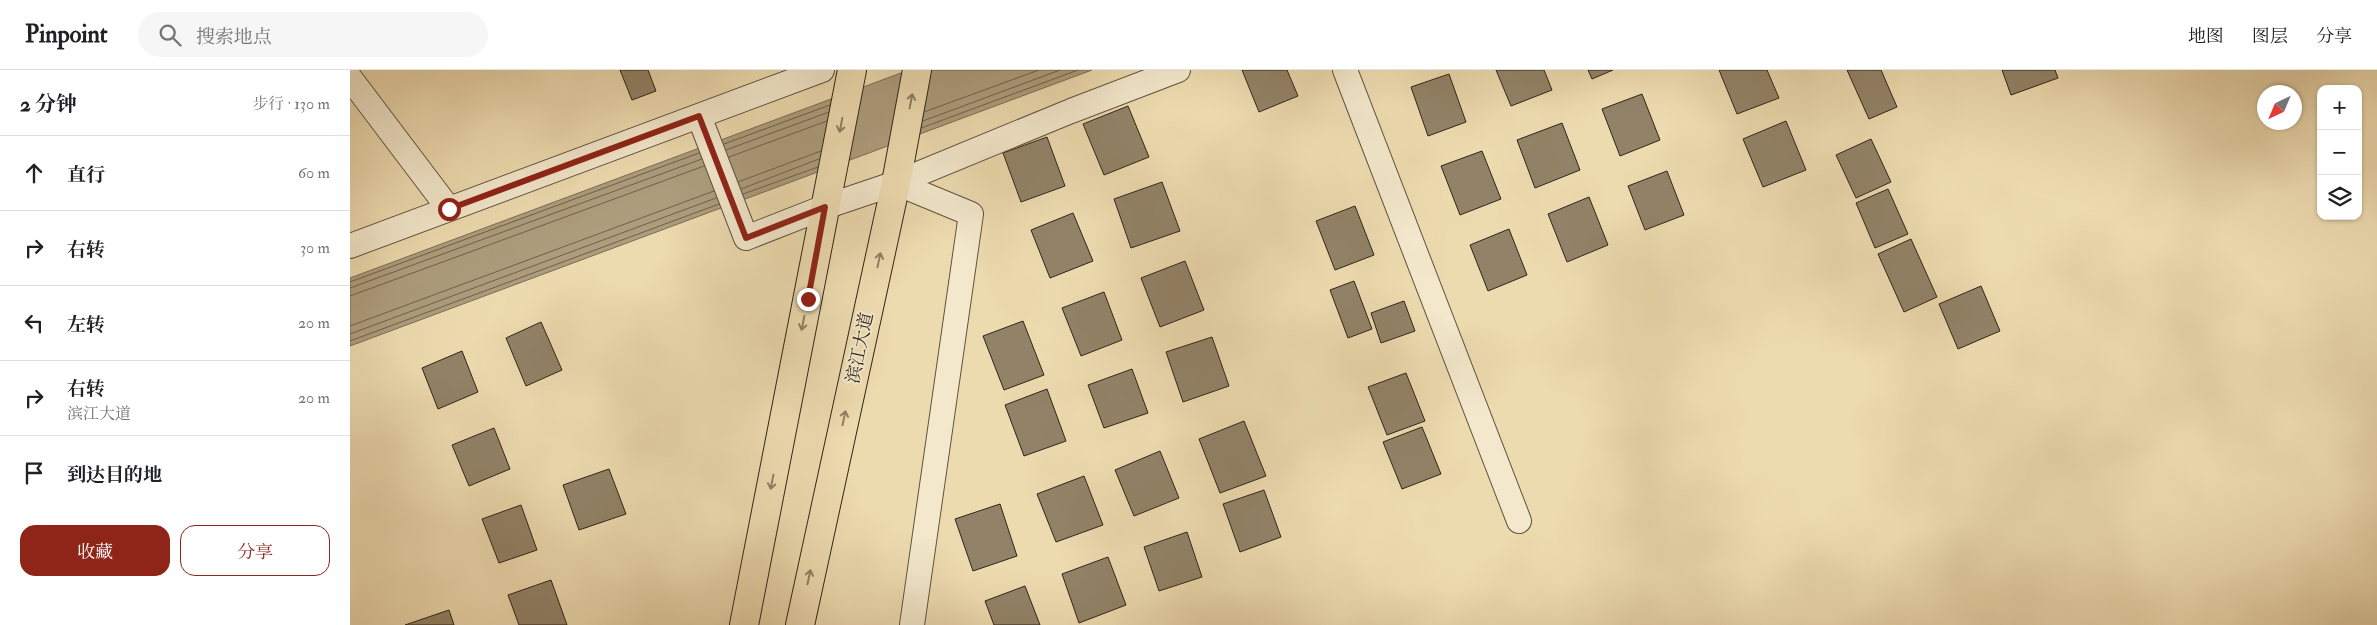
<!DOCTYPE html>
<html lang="zh">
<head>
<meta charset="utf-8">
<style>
  body { margin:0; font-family:"IM FELL Double Pica","Noto Serif SC",serif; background:#f6f6f6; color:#202124 }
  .controls { position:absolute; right:15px; top:15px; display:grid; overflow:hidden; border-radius:10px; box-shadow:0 1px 4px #0004 }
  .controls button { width:45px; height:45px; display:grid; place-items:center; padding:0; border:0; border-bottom:1px solid #e0e0e0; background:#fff; color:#202124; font:25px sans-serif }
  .compass { position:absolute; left:1907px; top:15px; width:45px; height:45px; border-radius:50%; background:#fff; box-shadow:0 1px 4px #0004; rotate:224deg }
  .stop { position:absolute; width:15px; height:15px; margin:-11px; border:4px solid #8f2418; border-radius:50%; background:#fff }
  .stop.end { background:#8f2418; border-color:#fff; box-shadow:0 1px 5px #0008 }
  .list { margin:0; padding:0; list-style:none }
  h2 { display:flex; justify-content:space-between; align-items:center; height:65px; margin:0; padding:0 20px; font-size:21px }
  h2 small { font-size:16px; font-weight:400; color:#757577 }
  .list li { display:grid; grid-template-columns:32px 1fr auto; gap:15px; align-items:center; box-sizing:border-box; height:75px; padding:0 20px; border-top:1px solid #e0e0e0 }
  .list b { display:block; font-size:19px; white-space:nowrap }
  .list p { margin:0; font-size:16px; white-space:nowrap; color:#757577 }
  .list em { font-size:16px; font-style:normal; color:#757577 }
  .actions { display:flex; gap:10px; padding:15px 20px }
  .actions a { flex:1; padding:11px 0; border:1px solid #8f2418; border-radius:15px; text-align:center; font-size:18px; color:#8f2418 }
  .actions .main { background:#8f2418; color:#fff }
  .icon { flex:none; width:28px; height:28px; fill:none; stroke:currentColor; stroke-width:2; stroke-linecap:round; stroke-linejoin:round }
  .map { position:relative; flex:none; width:2027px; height:555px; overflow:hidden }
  header { display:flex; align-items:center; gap:30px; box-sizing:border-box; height:70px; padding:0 25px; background:#fff; border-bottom:1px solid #e0e0e0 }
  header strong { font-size:24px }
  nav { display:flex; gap:28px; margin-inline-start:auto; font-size:18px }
  .search { width:350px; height:45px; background:#f6f6f6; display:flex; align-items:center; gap:12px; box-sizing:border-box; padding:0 18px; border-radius:28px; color:#757577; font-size:19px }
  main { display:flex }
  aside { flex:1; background:#fff }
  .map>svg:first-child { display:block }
</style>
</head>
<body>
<header>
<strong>Pinpoint</strong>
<div class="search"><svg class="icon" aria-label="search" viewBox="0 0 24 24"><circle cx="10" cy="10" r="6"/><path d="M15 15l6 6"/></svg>搜索地点</div>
<nav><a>地图</a><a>图层</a><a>分享</a></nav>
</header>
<main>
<aside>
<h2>2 分钟<small>步行 · 130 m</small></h2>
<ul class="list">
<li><svg class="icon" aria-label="ahead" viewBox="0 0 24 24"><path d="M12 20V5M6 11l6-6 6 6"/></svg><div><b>直行</b></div><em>60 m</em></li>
<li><svg class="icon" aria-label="right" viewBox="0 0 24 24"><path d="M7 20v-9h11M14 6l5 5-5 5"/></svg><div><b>右转</b></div><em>30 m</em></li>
<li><svg class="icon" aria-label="left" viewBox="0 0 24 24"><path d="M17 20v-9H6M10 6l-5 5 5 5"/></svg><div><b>左转</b></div><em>20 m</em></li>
<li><svg class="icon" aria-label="right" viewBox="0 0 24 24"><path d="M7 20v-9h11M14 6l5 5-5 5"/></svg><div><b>右转</b><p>滨江大道</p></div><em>20 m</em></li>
<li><svg class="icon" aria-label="arrive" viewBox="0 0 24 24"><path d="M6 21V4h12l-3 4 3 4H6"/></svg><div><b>到达目的地</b></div></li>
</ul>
<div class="actions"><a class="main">收藏</a><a>分享</a></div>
</aside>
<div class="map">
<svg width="2027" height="555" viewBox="0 0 2027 555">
  <rect width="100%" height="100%" fill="#eddbb0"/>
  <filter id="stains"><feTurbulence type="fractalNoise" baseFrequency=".004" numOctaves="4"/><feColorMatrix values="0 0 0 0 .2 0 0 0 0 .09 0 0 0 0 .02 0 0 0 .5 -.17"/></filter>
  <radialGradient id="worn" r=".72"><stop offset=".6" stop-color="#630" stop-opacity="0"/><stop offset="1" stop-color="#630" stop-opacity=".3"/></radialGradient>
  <!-- water -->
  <path fill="#ad9d7d" stroke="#7b6d55" d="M559,0h183l-742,276v-68z"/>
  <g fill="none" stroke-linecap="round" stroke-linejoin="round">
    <!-- shore -->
    <path stroke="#6e604b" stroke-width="1" d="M574,42l115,-42
      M573,51l137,-51
      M571,58l157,-58
      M374,74l106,-39
      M376,80l103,-38
      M379,87l98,-36
      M388,112l83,-31
      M391,119l78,-30
      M393,124l75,-27
      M0,212l349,-129
      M0,218l352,-129
      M0,226l354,-130
      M0,256l364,-135
      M0,264l366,-136
      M0,271l369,-137"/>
  </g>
  <!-- building -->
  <path fill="#928368" stroke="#302419" d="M270,0h28l8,21 -24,9z
    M892,0h45l11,26 -39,16z
    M1146,0h48l8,20 -41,16z
    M1238,0h25l-21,9z
    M1369,0h48l12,28 -42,16z
    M1497,0h34l16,37 -28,12z
    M1652,0h53l3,8 -47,17z
    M1099,4l17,48 -38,14 -17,-49z
    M1292,24l18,46 -40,16 -18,-47z
    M778,36l21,51 -45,18 -21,-51z
    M1436,51l20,49 -43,17 -20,-48z
    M1212,53l18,47 -45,18 -18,-48z
    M697,67l18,49 -44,16 -18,-49z
    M1521,69l20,43 -35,16 -20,-43z
    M1132,81l19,48 -41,16 -19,-49z
    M1317,101l17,44 -39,15 -17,-44z
    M812,112l18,49 -49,17 -17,-49z
    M1538,119l20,45 -33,14 -19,-45z
    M1239,127l19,48 -41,17 -19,-48z
    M1005,136l19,49 -39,15 -19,-49z
    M723,143l20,48 -43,17 -19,-48z
    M1159,159l18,46 -39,16 -18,-46z
    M1561,169l26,58 -33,15 -26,-58z
    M835,191l19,49 -44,17 -19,-49z
    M1004,211l18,48 -24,9 -18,-48z
    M1631,216l19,45 -42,18 -19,-45z
    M754,222l18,48 -41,16 -19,-48z
    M1054,231l11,30 -34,12 -10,-30z
    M673,251l21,54 -40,15 -21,-54z
    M191,252l21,48 -36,16 -20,-48z
    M862,267l17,49 -46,16 -17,-50z
    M112,281l16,41 -40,17 -16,-41z
    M782,299l16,44 -44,15 -16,-43z
    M1056,303l19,48 -38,14 -19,-48z
    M697,319l19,52 -42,15 -19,-51z
    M894,351l22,55 -46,17 -21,-54z
    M1072,357l19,47 -39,15 -19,-47z
    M144,358l16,41 -41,17 -17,-41z
    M810,381l19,47 -45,18 -19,-46z
    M259,399l17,45 -47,16 -16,-45z
    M734,406l19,49 -47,17 -19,-48z
    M914,420l17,47 -41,15 -17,-48z
    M650,434l17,52 -44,15 -18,-52z
    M171,435l16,45 -38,13 -17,-44z
    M837,462l15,45 -43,14 -15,-44z
    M758,487l18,48 -47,18 -17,-49z
    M201,510l16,45h-48l-11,-30z
    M675,516l15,39h-46l-9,-24z
    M99,540l5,15h-49z"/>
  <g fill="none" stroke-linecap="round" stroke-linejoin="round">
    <!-- minor casing -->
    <g stroke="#5f523f" stroke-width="26">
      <path id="minor" d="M995,0l174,451
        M0,8l99,131
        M349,46l47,122 79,-31 71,-24 175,-72 107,-41
        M546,113l75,31 -59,411
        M0,176l472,-176"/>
    </g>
    <!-- primary casing -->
    <g stroke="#302419" stroke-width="30">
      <path id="primary" d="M394,555l108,-555
        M450,555l96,-442 21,-113"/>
    </g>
    <!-- minor -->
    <use href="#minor" stroke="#f3e8cc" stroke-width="24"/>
    <!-- primary -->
    <use href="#primary" stroke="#eddbb0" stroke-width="28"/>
  </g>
  <!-- one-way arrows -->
  <defs><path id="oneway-shaft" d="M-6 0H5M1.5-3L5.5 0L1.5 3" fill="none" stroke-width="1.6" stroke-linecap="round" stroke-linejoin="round" transform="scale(1.25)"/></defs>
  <g stroke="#8e8064">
    <use href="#oneway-shaft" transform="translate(561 31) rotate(-79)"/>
    <use href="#oneway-shaft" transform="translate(491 55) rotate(101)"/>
    <use href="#oneway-shaft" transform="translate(529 190) rotate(-78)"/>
    <use href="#oneway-shaft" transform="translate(453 253) rotate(101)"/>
    <use href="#oneway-shaft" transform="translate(494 348) rotate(-78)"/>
    <use href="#oneway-shaft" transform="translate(422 412) rotate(101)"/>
    <use href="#oneway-shaft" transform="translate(459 507) rotate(-78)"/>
  </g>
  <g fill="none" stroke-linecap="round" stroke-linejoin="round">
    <!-- route -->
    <path stroke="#8f2418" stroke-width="6" d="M99,139l250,-93 47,122 79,-31 -17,92"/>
  </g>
  <g text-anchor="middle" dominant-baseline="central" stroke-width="4" stroke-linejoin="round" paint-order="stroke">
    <!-- street labels -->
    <g font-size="18" fill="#302419" stroke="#f3e8cc">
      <text transform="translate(510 278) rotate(-78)">滨江大道</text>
    </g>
  </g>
  <rect width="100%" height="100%" filter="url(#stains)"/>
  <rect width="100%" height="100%" fill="url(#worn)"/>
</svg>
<div class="controls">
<button>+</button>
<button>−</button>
<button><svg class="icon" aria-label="layers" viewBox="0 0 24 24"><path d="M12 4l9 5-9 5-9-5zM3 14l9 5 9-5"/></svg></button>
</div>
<svg class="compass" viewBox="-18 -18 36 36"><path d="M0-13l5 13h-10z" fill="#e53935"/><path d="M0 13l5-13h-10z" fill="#757577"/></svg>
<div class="stop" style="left:99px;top:139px"></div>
<div class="stop end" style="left:458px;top:229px"></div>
</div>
</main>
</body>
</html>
